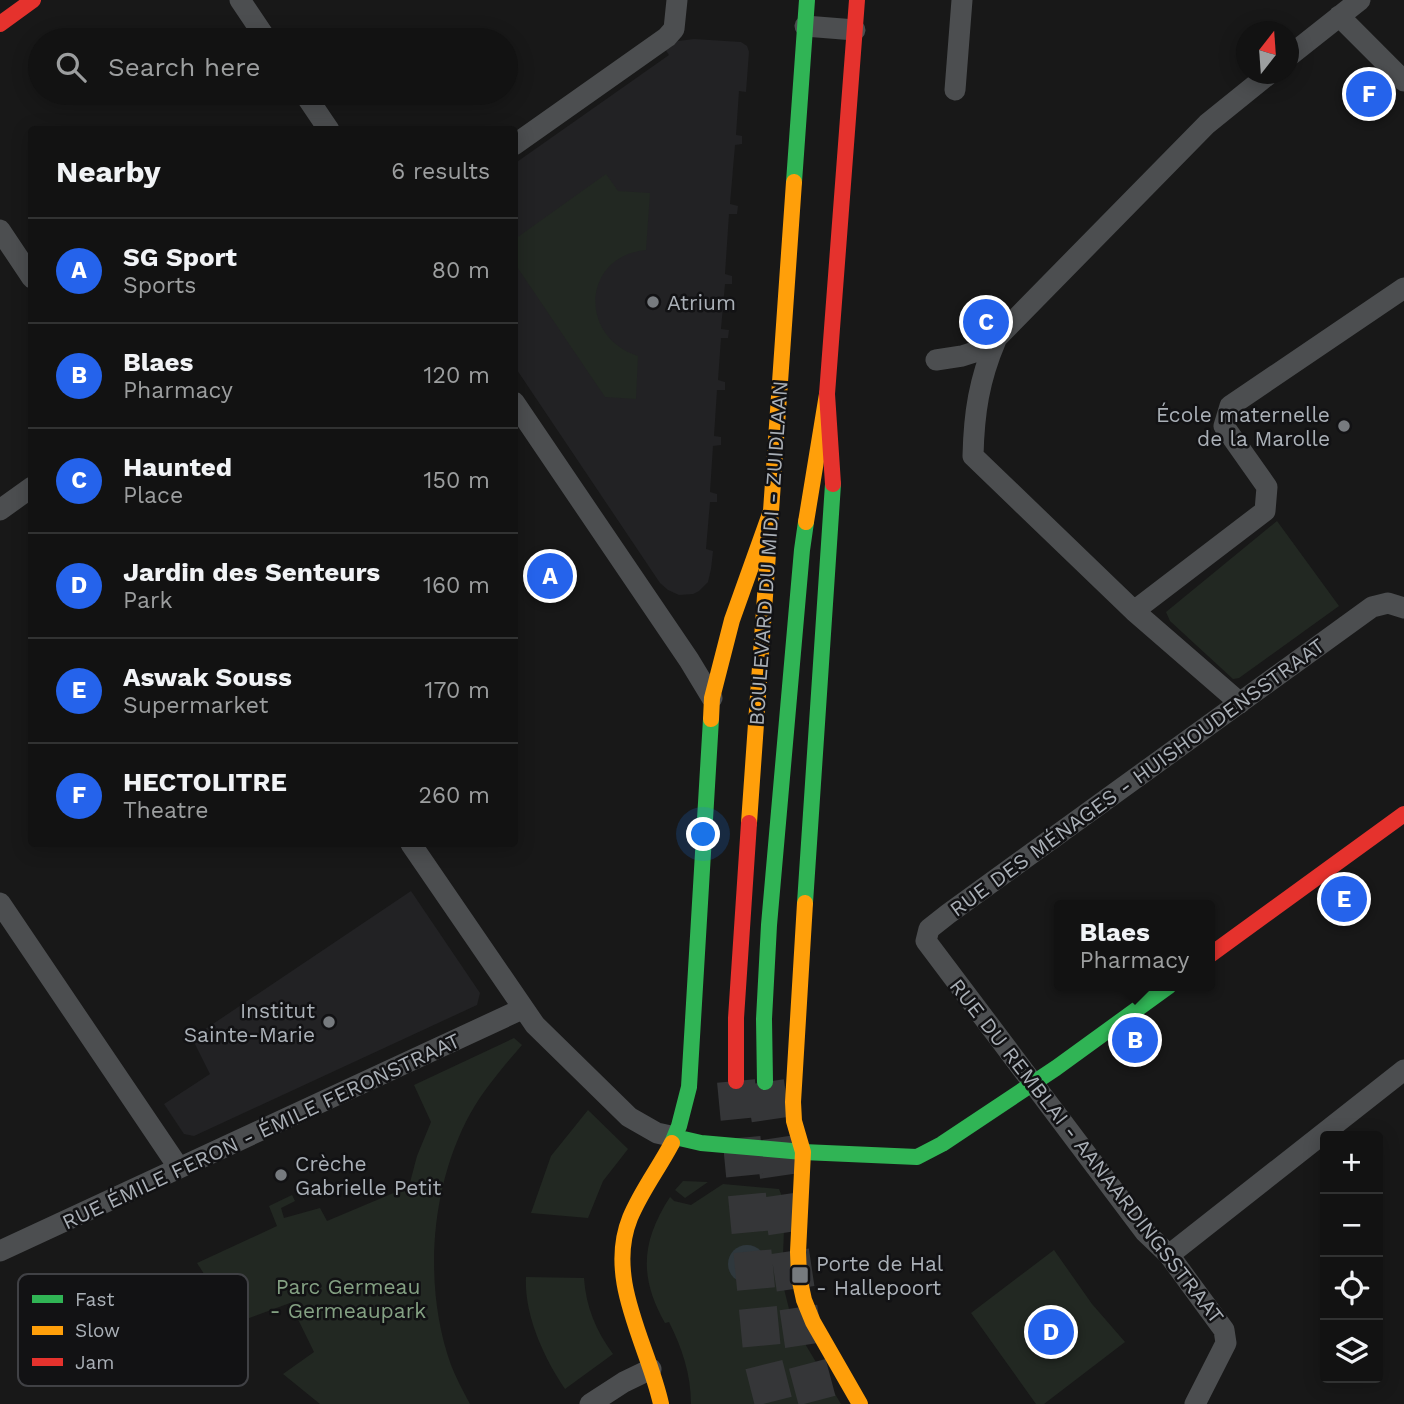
<!DOCTYPE html>
<html lang="en">
<head>
<meta charset="utf-8">
<style>
  body { margin:0; font-family:"Work Sans",sans-serif; background:#1b1b1b; color:#f1f3f6 }
  .controls { position:absolute; right:21px; bottom:21px; display:grid; overflow:hidden; border-radius:7px; box-shadow:0 4px 18px #0003 }
  .controls button { width:63px; height:63px; display:grid; place-items:center; padding:0; border:0; border-bottom:2px solid #313232; background:#121212; color:#f1f3f6; font:35px sans-serif }
  .compass { position:absolute; left:1236px; top:21px; width:63px; height:63px; border-radius:50%; background:#121212; box-shadow:0 4px 18px #0003; rotate:17deg }
  .you { position:absolute; left:704px; top:835px; width:24px; height:24px; margin:-18px; border:5px solid #fff; border-radius:50%; background:#1a73e8; box-shadow:0 0 0 10px #1a73e833 }
  .badge { display:grid; place-items:center; width:46px; height:46px; border-radius:50%; background:#2563eb; color:#fff; font-size:23px; font-weight:700 }
  .pin { position:absolute; translate:-50% -50%; border:4px solid #fff; box-shadow:0 2px 7px #0006 }
  .popup { position:absolute; left:1054px; top:900px; width:161px; height:91px; box-sizing:border-box; display:grid; place-content:center; border-radius:7px; background:#121212; filter:drop-shadow(0 2px 5px #0005); font-size:23px; white-space:nowrap; color:#9c9e9f }
  .popup b { font-size:26px; color:#f1f3f6 }
  .popup::after { content:''; position:absolute; left:50%; top:100%; margin-left:-14px; border:14px solid transparent; border-top-color:#121212 }
  .list { margin:0; padding:0; list-style:none }
  h2 { display:flex; justify-content:space-between; align-items:center; height:91px; margin:0; padding:0 28px; font-size:30px }
  h2 small { font-size:23px; font-weight:400; color:#9c9e9f }
  .list li { display:grid; grid-template-columns:46px 1fr auto; gap:21px; align-items:center; box-sizing:border-box; height:105px; padding:0 28px; border-top:2px solid #313232 }
  .list b { display:block; font-size:26px; white-space:nowrap }
  .list p { margin:0; font-size:23px; white-space:nowrap; color:#9c9e9f }
  .list em { font-size:23px; font-style:normal; color:#9c9e9f }
  .icon { flex:none; width:38px; height:38px; fill:none; stroke:currentColor; stroke-width:2; stroke-linecap:round; stroke-linejoin:round }
  .map { position:relative; flex:none; width:1404px; height:1404px; overflow:hidden }
  .search { position:absolute; background:#121212; box-shadow:0 4px 18px #0003; left:28px; top:28px; width:490px; height:77px; display:flex; align-items:center; gap:18px; box-sizing:border-box; padding:0 24px; border-radius:38px; color:#9c9e9f; font-size:26px }
  .panel { position:absolute; background:#121212; box-shadow:0 4px 18px #0003; left:28px; top:126px; width:490px; height:721px; border-radius:7px }
  .map>svg:first-child { display:block }
</style>
</head>
<body>
<div class="map">
<svg width="1404" height="1404" viewBox="0 0 1404 1404">
  <rect width="100%" height="100%" fill="#181818"/>
  <!-- built -->
  <path fill="#222224" d="M694,39l47,3 6,4 2,6 -3,40 -7,-1 -3,44 6,1v8l-7,1 -5,59 8,2 -1,8h-8l-4,60 7,2v8h-7l-4,45 8,1 -1,8h-7l-3,42 7,2v8h-8l-3,46 7,1v8l-8,1 -3,46 7,2v8h-7l-4,47 7,2 -2,18 -3,13 -9,9 -6,3 -14,1 -11,-5 -8,-7 -145,-216 -1,-203 155,-109 -4,-6 5,-4 8,-4z
    M411,891l69,102 -3,12 -283,131 -10,-2 -20,-30 46,-30 -18,-36z"/>
  <!-- green -->
  <path fill="#222822" d="M606,174l12,17 32,2 -4,57c-64,6 -68,87 -8,106l-2,43 -31,-2 -90,-133v-25z
    M1277,521l62,85 -100,72 -6,1 -63,-58 -4,-9z
    M514,1038l8,7c-19,22 -38,44 -52,69 -40,73 -47,173 -19,251 5,13 12,26 19,39h-150l-37,-30 31,-22 -24,-49 -54,20 -39,-60 80,-37 -8,-20 23,-11 3,6 -14,7 3,10 36,-10 7,13 76,-32 4,5 10,-38 14,-34 -17,-37z
    M588,1110l40,39 -25,32 -15,37 -57,-5 20,-57z
    M683,1181l25,1 -23,16 -10,-8z
    M723,1184l56,5 6,15 -3,77 8,32 11,24 40,67h-150c0,-30 -9,-56 -22,-82l-4,1c-26,-46 -24,-81 5,-126l4,4 17,4z
    M1054,1250l38,54 33,38 -81,62h-8l-65,-91z
    M526,1277l58,1c2,29 12,53 29,76l-48,35c-21,-31 -41,-74 -39,-112z"/>
  <!-- water -->
  <path fill="#2f383d" d="M728 1264a19 19 0 1 1 38 0a19 19 0 1 1-38 0Z"/>
  <g fill="none" stroke-linecap="round" stroke-linejoin="round">
    <!-- highway-tunnel -->
    <path stroke="#353638" stroke-width="38" stroke-dasharray="38 19" stroke-linecap="butt" d="M736,1081l27,280 11,43
      M765,1082l41,277 12,45"/>
    <!-- street -->
    <path stroke="#4c4e50" stroke-width="21" d="M240,0l27,40
      M1339,16l65,65
      M805,26l50,4
      M1288,57l72,-57
      M955,90l7,-90
      M304,93l25,37
      M514,145l153,-108 7,-8 3,-29
      M0,230l32,48
      M996,340c-17,40 -22,73 -23,116l161,155 106,92
      M936,360l26,-4 25,-8 220,-224 62,-50
      M514,402l175,258 23,38
      M0,510l32,-23
      M1134,611l131,-100 2,-24 -43,-61 6,-20 174,-118
      M411,844l124,181 94,92 28,16 18,4
      M0,903l179,265
      M0,1251l522,-242
      M1169,1255l235,-185
      M590,1404l34,-22 27,-13
      M1195,1404l31,-61 -2,-13 -55,-75 -24,-23 -219,-291 3,-12 19,-15 424,-307 16,-4 16,5"/>
    <!-- fast -->
    <path stroke="#30b455" stroke-width="16" d="M794,182l13,-182
      M805,903l28,-419
      M765,1082l-1,-63 5,-94 33,-375 4,-28
      M675,1137l26,6 102,9
      M672,1143l7,-17 10,-39 22,-368
      M803,1152l114,5 25,-13 114,-76 113,-82"/>
    <!-- slow -->
    <path stroke="#ff9f0a" stroke-width="16" d="M806,522l21,-128
      M711,719l1,-21 20,-78 39,-109 23,-329
      M749,823l22,-312
      M805,903l-12,199 1,19 9,31 -5,100 1,25 5,23 9,22 47,82
      M661,1404c-13,-60 -56,-124 -31,-186 11,-27 29,-50 42,-75"/>
    <!-- jam -->
    <path stroke="#e5322d" stroke-width="16" d="M0,24l33,-24
      M833,484l-6,-90 30,-394
      M1210,955l194,-141
      M736,1081v-63l13,-195"/>
  </g>
  <!-- markers -->
  <g fill="#777b7f" stroke="#121214" stroke-width="2.5">
    <circle cx="653" cy="302" r="7"/>
    <circle cx="1344" cy="426" r="7"/>
    <circle cx="329" cy="1022" r="7"/>
    <circle cx="281" cy="1175" r="7"/>
    <rect x="791" y="1266" width="18" height="18" rx="3.5"/>
  </g>
  <g text-anchor="middle" dominant-baseline="central" stroke-width="5" stroke-linejoin="round" paint-order="stroke">
    <!-- poi labels -->
    <g font-size="21" fill="#aab0b7" stroke="#121214" text-anchor="start">
      <text x="667" y="302">Atrium</text>
      <text x="1330" y="414" text-anchor="end">École maternelle<tspan x="1330" dy="24">de la Marolle</tspan></text>
      <text x="315" y="1010" text-anchor="end">Institut<tspan x="315" dy="24">Sainte-Marie</tspan></text>
      <text x="295" y="1163">Crèche<tspan x="295" dy="24">Gabrielle Petit</tspan></text>
      <text x="816" y="1263">Porte de Hal<tspan x="816" dy="24">- Hallepoort</tspan></text>
    </g>
    <!-- street labels -->
    <g font-size="21" fill="#aab0b7" stroke="#121214">
      <text transform="translate(768 553) rotate(-86)">BOULEVARD DU MIDI - ZUIDLAAN</text>
      <text transform="translate(1137 777) rotate(-36)">RUE DES MÉNAGES - HUISHOUDENSSTRAAT</text>
      <text transform="translate(261 1131) rotate(-25)">RUE ÉMILE FERON - ÉMILE FERONSTRAAT</text>
      <text transform="translate(1087 1151) rotate(52)">RUE DU REMBLAI - AANAARDINGSSTRAAT</text>
    </g>
    <!-- park labels -->
    <g font-size="21" fill="#84a183" stroke="#121214">
      <text x="348" y="1286">Parc Germeau<tspan x="348" dy="24">- Germeaupark</tspan></text>
    </g>
  </g>
  <!-- legend -->
  <rect x="18" y="1274" width="230" height="112" rx="10" fill="#121214" stroke="#404145" stroke-width="2"/>
  <rect x="32" y="1295" width="31" height="8" fill="#30b455"/>
  <rect x="32" y="1326" width="31" height="9" fill="#ff9f0a"/>
  <rect x="32" y="1358" width="31" height="8" fill="#e5322d"/>
  <g font-size="19" fill="#aab0b7">
    <text x="75" y="1306">Fast</text>
    <text x="75" y="1337">Slow</text>
    <text x="75" y="1369">Jam</text>
  </g>
</svg>
<div class="controls">
<button>+</button>
<button>−</button>
<button><svg class="icon" aria-label="locate" viewBox="0 0 24 24"><circle cx="12" cy="12" r="6"/><path d="M12 2v4M12 18v4M2 12h4M18 12h4"/></svg></button>
<button><svg class="icon" aria-label="layers" viewBox="0 0 24 24"><path d="M12 4l9 5-9 5-9-5zM3 14l9 5 9-5"/></svg></button>
</div>
<svg class="compass" viewBox="-18 -18 36 36"><path d="M0-13l5 13h-10z" fill="#e53935"/><path d="M0 13l5-13h-10z" fill="#9c9e9f"/></svg>
<div class="you"></div>
<div class="pin badge" style="left:550px;top:576px">A</div>
<div class="pin badge" style="left:1135px;top:1040px">B</div>
<div class="popup"><b>Blaes</b>Pharmacy</div>
<div class="pin badge" style="left:986px;top:322px">C</div>
<div class="pin badge" style="left:1051px;top:1332px">D</div>
<div class="pin badge" style="left:1344px;top:899px">E</div>
<div class="pin badge" style="left:1369px;top:94px">F</div>
<div class="search"><svg class="icon" aria-label="search" viewBox="0 0 24 24"><circle cx="10" cy="10" r="6"/><path d="M15 15l6 6"/></svg>Search here</div>
<section class="panel">
<h2>Nearby<small>6 results</small></h2>
<ul class="list">
<li><span class="badge">A</span><div><b>SG Sport</b><p>Sports</p></div><em>80 m</em></li>
<li><span class="badge">B</span><div><b>Blaes</b><p>Pharmacy</p></div><em>120 m</em></li>
<li><span class="badge">C</span><div><b>Haunted</b><p>Place</p></div><em>150 m</em></li>
<li><span class="badge">D</span><div><b>Jardin des Senteurs</b><p>Park</p></div><em>160 m</em></li>
<li><span class="badge">E</span><div><b>Aswak Souss</b><p>Supermarket</p></div><em>170 m</em></li>
<li><span class="badge">F</span><div><b>HECTOLITRE</b><p>Theatre</p></div><em>260 m</em></li>
</ul>
</section>
</div>
</body>
</html>
